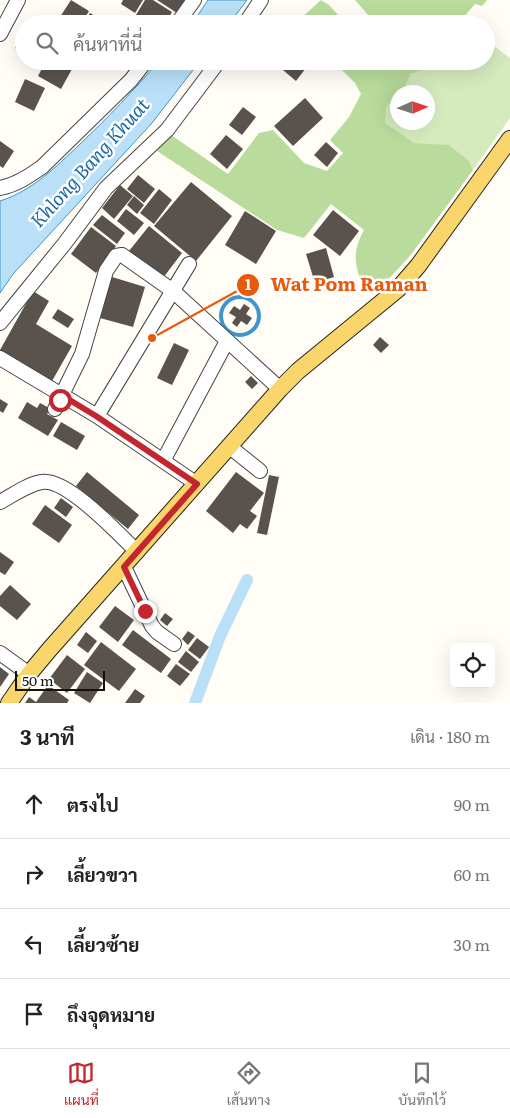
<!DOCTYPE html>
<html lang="th">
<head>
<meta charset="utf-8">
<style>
  body { margin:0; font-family:Literata,Sarabun,serif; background:#f2f2f2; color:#222 }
  .controls { position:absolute; right:15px; bottom:15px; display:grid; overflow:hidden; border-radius:8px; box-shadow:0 5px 20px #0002 }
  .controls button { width:45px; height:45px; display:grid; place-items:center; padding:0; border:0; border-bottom:1px solid #e0e0e0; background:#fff; color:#222; font:25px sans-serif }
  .compass { position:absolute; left:390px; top:85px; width:45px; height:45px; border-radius:50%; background:#fff; box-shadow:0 5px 20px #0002; rotate:87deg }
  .scale { position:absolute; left:15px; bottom:12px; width:90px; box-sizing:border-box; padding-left:5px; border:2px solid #111; border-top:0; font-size:14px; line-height:18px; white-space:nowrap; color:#111; -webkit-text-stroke:4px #fff; paint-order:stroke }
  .stop { position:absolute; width:15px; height:15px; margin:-11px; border:4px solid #c4262e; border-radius:50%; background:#fff }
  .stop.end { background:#c4262e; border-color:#fff; box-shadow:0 1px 5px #0008 }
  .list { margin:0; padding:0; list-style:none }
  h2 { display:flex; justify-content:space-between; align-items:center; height:65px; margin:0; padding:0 20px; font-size:21px }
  h2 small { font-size:16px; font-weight:400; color:#767676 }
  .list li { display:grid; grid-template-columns:32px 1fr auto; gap:15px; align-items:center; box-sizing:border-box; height:70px; padding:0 20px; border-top:1px solid #e0e0e0 }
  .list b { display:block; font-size:19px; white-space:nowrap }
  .list em { font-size:16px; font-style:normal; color:#767676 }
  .icon { flex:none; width:28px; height:28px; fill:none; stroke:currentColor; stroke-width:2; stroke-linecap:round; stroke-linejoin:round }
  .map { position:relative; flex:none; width:510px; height:703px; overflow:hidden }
  .search { position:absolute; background:#fff; box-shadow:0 5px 20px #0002; left:15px; right:15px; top:15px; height:55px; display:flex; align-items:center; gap:12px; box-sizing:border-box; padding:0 18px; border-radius:28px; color:#767676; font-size:19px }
  .sheet { height:345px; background:#fff }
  nav { display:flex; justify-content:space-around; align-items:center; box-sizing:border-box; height:70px; border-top:1px solid #e0e0e0; background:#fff; font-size:14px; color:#767676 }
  nav a { display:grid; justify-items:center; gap:2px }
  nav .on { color:#c4262e }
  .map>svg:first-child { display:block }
</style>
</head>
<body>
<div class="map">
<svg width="510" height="703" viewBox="0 0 510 703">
  <rect width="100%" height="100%" fill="#fffdf5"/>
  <!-- green -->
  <path fill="#d5ebbd" d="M486,40l24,18v60l-37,52 -4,-9 -20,-15 -35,-3 -29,-19v-17l12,-13 1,28h30v-30h-29c5,-5 7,-11 12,-17 5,-6 12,-4 19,-14h56z"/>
  <!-- forest -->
  <path fill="#b9dc9c" d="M321,0l8,5 17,19h-46v-5z
    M355,0h132l-5,6 -7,-2 -15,17 -11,3h-73z
    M333,61h45l5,5 11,2 7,-7h29l-4,7 -15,6 -6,12 -19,21 -1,16 29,20 35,2 20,16 4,9 -63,86 -27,29 -12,6 -7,-3c-10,-23 -12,-36 0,-58l-33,-26 -27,34 -27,-8 -123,-81 17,-14 57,39 31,-41 14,-3 31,33 23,8 16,-18 -13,-13 19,-23 12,-23 -6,-11z"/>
  <!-- water -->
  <path fill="#b9e0f7" stroke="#3f96cf" d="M208,0h39l-18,24h-37z
    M159,61h41l-48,62 -139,151 -13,19v-92c32,-10 56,-34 80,-57 28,-26 54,-54 79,-83z"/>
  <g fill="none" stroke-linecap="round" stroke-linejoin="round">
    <!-- stream -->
    <path stroke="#3f96cf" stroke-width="4" d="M221 316a19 19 0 1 1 38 0a19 19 0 1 1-38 0Z"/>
    <!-- canal -->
    <path stroke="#b9e0f7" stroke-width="12" d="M195,703l25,-67 27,-56"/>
  </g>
  <!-- building -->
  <path fill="#5a524d" d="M71,0l18,11 -8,13h-17l-6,-4z
    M123,0h20l-8,13 -14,-9z
    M145,0h8l19,12 -7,12h-15l-14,-9z
    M157,0h29l-9,13z
    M90,13l18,11h-25z
    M21,38l3,2v13l-9,-5z
    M46,61h12l14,8 -11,20 -23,-13z
    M280,61h25l4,3 -13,17 -19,-16z
    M25,79l20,9 -11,23 -19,-9z
    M305,98l18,20 -30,28 -19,-20z
    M243,107l13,10 -14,18 -13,-10z
    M226,135l17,14 -16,20 -17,-15z
    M0,141l14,10 -11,17 -3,-2z
    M326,142l12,11 -11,14 -13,-12z
    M138,175l17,14 -11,14 -17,-14z
    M191,182l41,34 -36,45 -42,-35z
    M120,185l13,11 -19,23 -12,-11z
    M159,189l13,11 -18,24 -14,-11z
    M134,196l10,9 -7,9 -10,-9z
    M126,209l18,14 -10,12 -17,-14z
    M333,210l26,21 -19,25 -27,-21z
    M245,211l31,20 -20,33 -31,-19z
    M102,215l23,18 -8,11 -24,-19z
    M149,226l33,27 -19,25 -34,-27z
    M91,227l25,19 -20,27 -25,-19z
    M326,248l8,29 -19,6 -9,-29z
    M112,277l33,10 -12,40 -33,-9z
    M33,291l16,10 -13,23 36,22 -20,35 -52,-31z
    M244,304l6,4 -4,6 6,4 -5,7 -6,-4 -4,6 -5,-4 4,-6 -7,-4 5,-7 6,4z
    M58,309l16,10 -6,9 -16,-10z
    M380,337l9,8 -8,8 -8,-8z
    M174,343l15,7 -17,35 -15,-7z
    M251,376l7,7 -6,6 -7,-7z
    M0,399l8,5 -5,9 -3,-2z
    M27,402l10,6 3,-5 11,6 -4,5 11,6 -10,16 -30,-18z
    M61,422l24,14 -8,14 -24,-14z
    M87,472l52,43 -11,14 -52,-43z
    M236,472l28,21 -14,18 7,5 -10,13 -7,-5 -7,9 -27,-22z
    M269,475l10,2 -12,58 -10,-2z
    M61,498l12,9 -7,10 -12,-9z
    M45,505l27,20 -13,18 -27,-19z
    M0,552l14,10 -9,13 -5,-3z
    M10,585l21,19 -14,16 -17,-14v-10z
    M115,606l19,14 -16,22 -19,-15z
    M165,613l8,6 -6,7 -7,-6z
    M133,630l38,29 -10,14 -39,-28z
    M188,631l7,5 -7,9 -6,-6z
    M86,632l11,9 -9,12 -11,-8z
    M197,638l12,9 -9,12 -12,-9z
    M101,642l35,27 -17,22 -35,-26z
    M186,651l13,11 -8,10 -13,-10z
    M67,655l18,14 -18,24 -18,-14z
    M176,664l14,10 -10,12 -13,-10z
    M0,667l9,7 -9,13z
    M87,672l16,11 -13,20 -16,-10z
    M48,685l21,15 -2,3h-42l4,-6 7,5z
    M135,689l10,7 -5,7h-15z"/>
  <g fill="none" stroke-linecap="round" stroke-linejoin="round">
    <!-- minor casing -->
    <g stroke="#444" stroke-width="16">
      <path id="minor" d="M177,24l17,-24
        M245,24l16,-24
        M0,34l18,-34
        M0,188c16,-3 29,-12 42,-21l89,-87 15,-19
        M0,323l65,-80 41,-55 61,-58 52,-69
        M0,358l97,58 100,68
        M55,409l27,-55 24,-83 10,-15 6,-1 51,36 107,98
        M97,416l92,-152
        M230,447l30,24
        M163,461l64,-120
        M0,502c13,-7 28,-18 42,-20 25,-4 77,52 95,70
        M124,567l28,59 5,6 17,12
        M0,653l29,21"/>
    </g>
    <!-- major casing -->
    <g stroke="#222" stroke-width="18">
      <path id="major" d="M9,703l20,-29 20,-24 231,-261 18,-18 100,-82 20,-23 92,-127"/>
    </g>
    <!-- minor -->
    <use href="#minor" stroke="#fff" stroke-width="14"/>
    <!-- major -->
    <use href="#major" stroke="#f9d66b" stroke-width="16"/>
  </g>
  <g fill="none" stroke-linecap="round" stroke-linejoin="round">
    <!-- route -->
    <path stroke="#c4262e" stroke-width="6" d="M60,400l3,-4 33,20 101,68 -73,83 21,44"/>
  </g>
  <g text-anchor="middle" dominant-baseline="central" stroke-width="5" stroke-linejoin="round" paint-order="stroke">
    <!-- water labels -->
    <g font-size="19" font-style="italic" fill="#1768a6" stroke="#fff">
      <text transform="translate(89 162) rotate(-48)">Khlong Bang Khuat</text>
    </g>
  </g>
  <!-- callouts -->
  <path fill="none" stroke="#e8590c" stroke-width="2" d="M152 338L248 285"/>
  <g fill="#e8590c" stroke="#fff" stroke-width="2">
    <circle cx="152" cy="338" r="5"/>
    <circle cx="248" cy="285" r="12"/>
  </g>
  <g font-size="15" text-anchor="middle" font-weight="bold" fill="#fff">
    <text x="248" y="290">1</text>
  </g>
  <g font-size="19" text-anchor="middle" font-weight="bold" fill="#e8590c" stroke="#fff" stroke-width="5" stroke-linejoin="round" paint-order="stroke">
    <text x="349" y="291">Wat Pom Raman</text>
  </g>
</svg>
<div class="controls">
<button><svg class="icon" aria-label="locate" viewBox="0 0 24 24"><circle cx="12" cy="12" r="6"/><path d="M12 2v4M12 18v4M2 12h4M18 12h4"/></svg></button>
</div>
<svg class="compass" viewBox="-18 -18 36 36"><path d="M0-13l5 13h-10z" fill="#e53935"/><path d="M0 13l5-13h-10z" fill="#767676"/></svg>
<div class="scale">50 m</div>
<div class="stop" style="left:60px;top:400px"></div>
<div class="stop end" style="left:145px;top:611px"></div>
<div class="search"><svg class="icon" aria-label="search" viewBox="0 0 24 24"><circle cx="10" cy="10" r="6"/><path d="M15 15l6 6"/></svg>ค้นหาที่นี่</div>
</div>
<section class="sheet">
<h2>3 นาที<small>เดิน · 180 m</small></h2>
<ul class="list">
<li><svg class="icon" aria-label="ahead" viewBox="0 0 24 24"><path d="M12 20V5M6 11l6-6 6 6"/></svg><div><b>ตรงไป</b></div><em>90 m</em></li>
<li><svg class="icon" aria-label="right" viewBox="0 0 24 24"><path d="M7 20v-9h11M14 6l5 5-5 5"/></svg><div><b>เลี้ยวขวา</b></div><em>60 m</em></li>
<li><svg class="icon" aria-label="left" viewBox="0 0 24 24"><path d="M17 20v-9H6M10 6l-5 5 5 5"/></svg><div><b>เลี้ยวซ้าย</b></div><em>30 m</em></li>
<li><svg class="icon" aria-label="arrive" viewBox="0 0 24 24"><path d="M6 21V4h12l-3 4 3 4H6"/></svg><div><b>ถึงจุดหมาย</b></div></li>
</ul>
</section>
<nav>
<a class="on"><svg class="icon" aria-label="map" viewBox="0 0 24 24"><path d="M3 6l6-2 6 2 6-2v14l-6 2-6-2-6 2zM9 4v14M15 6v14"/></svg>แผนที่</a>
<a><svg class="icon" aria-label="directions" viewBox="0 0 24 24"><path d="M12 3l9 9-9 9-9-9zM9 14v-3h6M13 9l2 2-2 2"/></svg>เส้นทาง</a>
<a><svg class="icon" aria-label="saved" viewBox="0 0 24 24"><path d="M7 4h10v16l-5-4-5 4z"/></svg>บันทึกไว้</a>
</nav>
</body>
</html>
